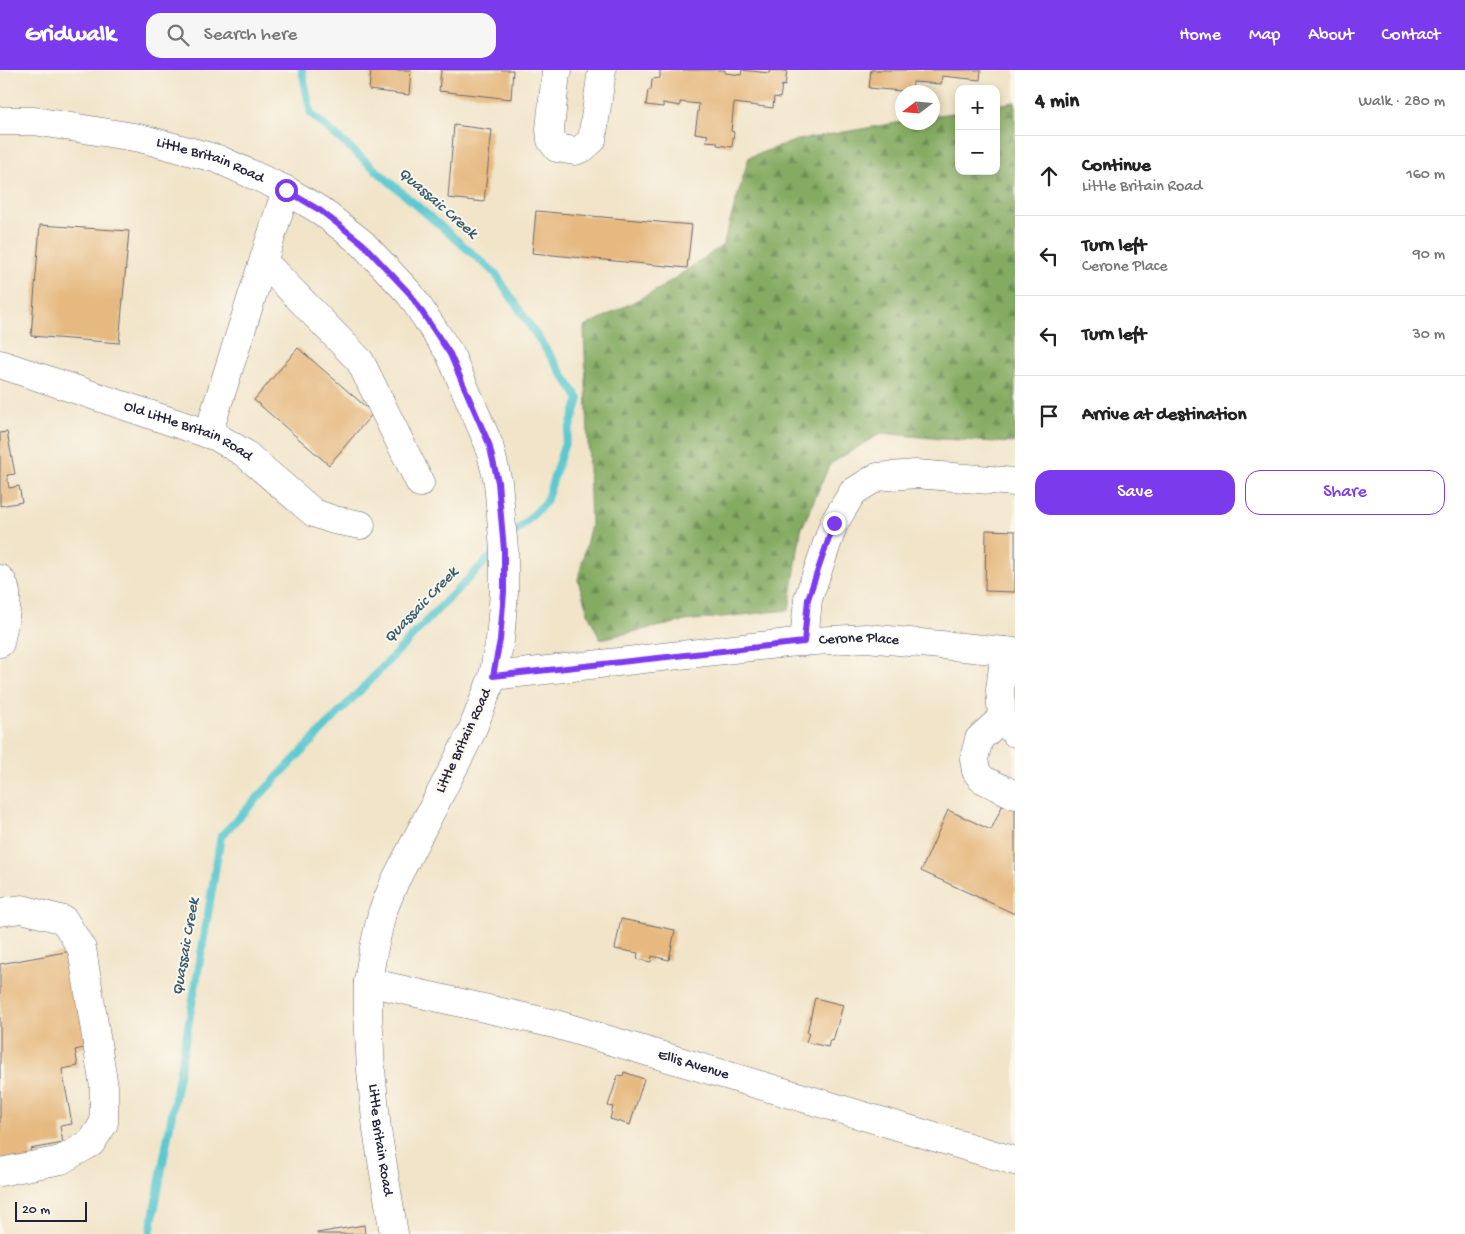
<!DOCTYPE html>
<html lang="en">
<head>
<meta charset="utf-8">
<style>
  body { margin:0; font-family:"Gochi Hand",sans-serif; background:#f6f6f6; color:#222 }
  .controls { position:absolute; right:15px; top:15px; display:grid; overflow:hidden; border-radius:10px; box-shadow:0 2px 8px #0003 }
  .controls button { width:45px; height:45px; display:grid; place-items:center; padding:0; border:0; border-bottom:1px solid #e0e0e0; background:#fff; color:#222; font:25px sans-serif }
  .compass { position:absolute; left:895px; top:15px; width:45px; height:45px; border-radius:50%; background:#fff; box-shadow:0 2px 8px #0003; rotate:254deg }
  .scale { position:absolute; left:15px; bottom:12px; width:72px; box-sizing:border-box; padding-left:5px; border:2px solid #22223b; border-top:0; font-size:14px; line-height:18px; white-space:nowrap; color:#22223b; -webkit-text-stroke:4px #fbf7ec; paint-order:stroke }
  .stop { position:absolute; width:15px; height:15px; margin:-11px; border:4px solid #7c3aed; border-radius:50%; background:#fff }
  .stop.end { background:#7c3aed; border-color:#fff; box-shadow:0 1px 5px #0008 }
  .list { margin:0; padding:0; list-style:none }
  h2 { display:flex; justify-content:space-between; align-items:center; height:65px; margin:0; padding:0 20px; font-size:21px }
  h2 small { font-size:16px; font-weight:400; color:#767676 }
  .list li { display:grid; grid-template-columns:32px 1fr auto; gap:15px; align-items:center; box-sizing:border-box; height:80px; padding:0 20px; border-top:1px solid #e0e0e0 }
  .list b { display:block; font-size:19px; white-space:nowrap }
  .list p { margin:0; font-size:16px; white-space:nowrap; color:#767676 }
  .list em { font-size:16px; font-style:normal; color:#767676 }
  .actions { display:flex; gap:10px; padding:15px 20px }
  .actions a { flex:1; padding:11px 0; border:1px solid #7c3aed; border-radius:15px; text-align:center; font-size:18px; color:#7c3aed }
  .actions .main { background:#7c3aed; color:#fff }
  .icon { flex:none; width:28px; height:28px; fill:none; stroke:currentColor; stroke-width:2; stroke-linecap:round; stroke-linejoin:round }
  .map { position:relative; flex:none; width:1015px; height:1164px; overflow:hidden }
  header { display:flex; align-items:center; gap:30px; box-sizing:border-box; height:70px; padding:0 25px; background:#7c3aed; color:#fff }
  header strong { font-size:24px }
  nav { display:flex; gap:28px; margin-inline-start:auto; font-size:18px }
  .search { width:350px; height:45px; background:#f6f6f6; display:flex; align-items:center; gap:12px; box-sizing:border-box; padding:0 18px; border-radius:15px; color:#767676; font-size:19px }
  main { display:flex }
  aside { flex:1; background:#fff }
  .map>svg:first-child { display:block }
</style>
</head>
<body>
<header>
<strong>Gridwalk</strong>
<div class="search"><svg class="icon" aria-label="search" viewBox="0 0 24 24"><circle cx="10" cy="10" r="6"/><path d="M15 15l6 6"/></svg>Search here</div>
<nav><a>Home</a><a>Map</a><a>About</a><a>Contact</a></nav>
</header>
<main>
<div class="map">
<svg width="1015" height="1164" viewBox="0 0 1015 1164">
  <defs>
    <pattern id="forest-firs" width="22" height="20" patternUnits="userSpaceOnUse" patternTransform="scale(1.25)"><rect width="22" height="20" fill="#84ab62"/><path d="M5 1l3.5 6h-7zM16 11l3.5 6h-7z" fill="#6c8b52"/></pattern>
  </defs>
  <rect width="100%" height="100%" fill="#fbf7ec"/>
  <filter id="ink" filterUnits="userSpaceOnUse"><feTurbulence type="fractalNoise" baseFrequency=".02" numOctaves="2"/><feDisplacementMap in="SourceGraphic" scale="10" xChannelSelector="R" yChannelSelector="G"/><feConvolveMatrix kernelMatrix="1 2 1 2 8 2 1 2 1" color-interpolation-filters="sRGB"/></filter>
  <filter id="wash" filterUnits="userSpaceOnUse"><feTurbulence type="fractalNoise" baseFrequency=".0096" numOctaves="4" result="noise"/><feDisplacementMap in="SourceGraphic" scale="20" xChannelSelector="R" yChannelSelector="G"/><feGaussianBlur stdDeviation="1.12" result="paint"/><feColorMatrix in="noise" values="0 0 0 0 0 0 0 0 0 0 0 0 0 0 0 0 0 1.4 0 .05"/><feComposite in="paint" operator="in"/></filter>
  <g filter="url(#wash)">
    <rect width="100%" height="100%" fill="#f1e4c9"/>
    <!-- forest -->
    <path fill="url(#forest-firs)" stroke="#53664e" d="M1015,32v341l-74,-4 -60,-6 -51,31 -29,66 -12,80 -104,11 -85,18 -12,-26 -10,-33 13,-56 -7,-197 75,-38 64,-44 26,-88 49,-17 104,-18h30l1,-6 26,-4v59h37v-66z"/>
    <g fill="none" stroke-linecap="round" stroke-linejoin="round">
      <!-- stream -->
      <path stroke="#5bc8d0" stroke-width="8" d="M302,0l9,44 184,159 84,126 -33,103 -36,36
        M150,1164l51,-279 20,-119 222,-232 53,-53"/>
    </g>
    <g id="blocks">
      <!-- building -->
      <path fill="#e6b980" d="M371,0h40l-2,25 -40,-5z
        M441,0h72l-2,29 -72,-8z
        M660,0h65v3l16,2 1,-5 27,3 1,-3 17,1 -2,15 -3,-1 -2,13 -6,-1 -1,11 -39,-5 -3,28 3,1 -2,15 -15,-2v-3l-11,-1 2,-6 -13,-2 4,-29 -19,-2v4l-17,-3v4l-17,-2 2,-15h3l1,-11 8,-1z
        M871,0h110l-1,10 -38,-4 -1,8 -28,-2 -1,10 -43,-4z
        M454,55l38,5 -8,72 -36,-4z
        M536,141l156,14 -5,43 -155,-15z
        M40,155l89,6 -10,112 -88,-7z
        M298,278l75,65 -44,52 -75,-65z
        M7,362l8,42 -8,1 2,13 10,-2 3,16 -22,4v-73z
        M986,460l29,1v61l-30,-1z
        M1004,732l11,5v107l-94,-43 27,-61 43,20z
        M621,849l54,11 -6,30 -17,-4 -1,6 -14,-3 1,-6 -23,-4z
        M71,881l17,96 -13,3 3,16 -16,3 10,55 -12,2 3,17 -33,6 2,10 -32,6v-201z
        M815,928l28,7 -10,36 -3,-1 -2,7 -22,-5 3,-9h-2z
        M624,1002l20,7 -14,46 -20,-6 3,-12 -5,-1 10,-31 5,1z
        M364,1155l1,9h-48v-1z"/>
    </g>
  </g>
  <g filter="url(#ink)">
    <use href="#blocks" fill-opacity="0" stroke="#6a666d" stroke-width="1"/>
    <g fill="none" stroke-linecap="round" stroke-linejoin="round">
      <!-- minor casing -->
      <g stroke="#6a666d" stroke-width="29">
        <g id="minor">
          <path d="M558,0l-2,2 -6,57 1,11 6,8 18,3 8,-3 9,-8 10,-70"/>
          <path id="s1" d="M0,51h34l106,17 78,21 68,31 35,21 41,32 48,51 40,60 39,91 9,37 6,68v42l-4,48 -7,36 -22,57 -15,30 -61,118 -13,32 -9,39 -5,30v30l3,58 6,60 17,104"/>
          <path d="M264,192l96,99 60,122"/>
          <path id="s2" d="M0,294l217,73 27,16 70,60 20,7 27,5"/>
          <path d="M208,364l78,-244"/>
          <path d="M0,509c13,13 3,47 0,64"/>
          <path d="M804,572l4,-43 26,-76 19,-31 24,-15 39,-3 99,8"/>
          <path d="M1005,581l-5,39 2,28 13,15"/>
          <path id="s3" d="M493,606l303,-34 71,-4 148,14"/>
          <path d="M1002,648l-23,21 -5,20 2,12 6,8 33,16"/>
          <path d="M0,842l22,-3 42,11 18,29 22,138v36l-13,20 -30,17 -61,12"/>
          <path id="s4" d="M368,912l187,42 460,137"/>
        </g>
      </g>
      <!-- minor -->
      <use href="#minor" stroke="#fff" stroke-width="28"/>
    </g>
  </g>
  <g fill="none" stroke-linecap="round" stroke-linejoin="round" filter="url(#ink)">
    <!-- route -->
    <path stroke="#7c3aed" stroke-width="6" d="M286,120l35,21 41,32 48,51 40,60 39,90 9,38 6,68v42l-4,48 -7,36 311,-34 4,-43 26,-76"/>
  </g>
  <g text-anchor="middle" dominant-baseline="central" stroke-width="4" stroke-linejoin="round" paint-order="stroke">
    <!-- street labels -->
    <g font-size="15" fill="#22223b" stroke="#fbf7ec">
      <text stroke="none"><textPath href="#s1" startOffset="215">Little Britain Road</textPath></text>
      <text stroke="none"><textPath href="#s2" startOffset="200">Old Little Britain Road</textPath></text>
      <text stroke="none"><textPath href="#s3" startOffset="368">Cerone Place</textPath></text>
      <text transform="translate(464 671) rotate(-65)">Little Britain Road</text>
      <text stroke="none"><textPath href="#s4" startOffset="336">Ellis Avenue</textPath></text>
      <text stroke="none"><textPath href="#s1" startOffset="1355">Little Britain Road</textPath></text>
    </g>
    <!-- water labels -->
    <g font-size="16" font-style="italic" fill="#365c6f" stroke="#fbf7ec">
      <text transform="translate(437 134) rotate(41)">Quassaic Creek</text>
      <text transform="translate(422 536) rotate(-46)">Quassaic Creek</text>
      <text transform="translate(187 877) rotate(-80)">Quassaic Creek</text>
    </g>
  </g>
</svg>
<div class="controls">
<button>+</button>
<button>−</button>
</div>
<svg class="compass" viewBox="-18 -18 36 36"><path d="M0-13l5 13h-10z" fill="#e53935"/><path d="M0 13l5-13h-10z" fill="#767676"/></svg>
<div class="scale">20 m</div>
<div class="stop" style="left:286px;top:120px"></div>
<div class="stop end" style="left:834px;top:453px"></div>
</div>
<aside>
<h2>4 min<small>Walk · 280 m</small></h2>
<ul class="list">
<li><svg class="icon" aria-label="ahead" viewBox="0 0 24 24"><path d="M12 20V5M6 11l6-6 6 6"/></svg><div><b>Continue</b><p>Little Britain Road</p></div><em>160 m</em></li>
<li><svg class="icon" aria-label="left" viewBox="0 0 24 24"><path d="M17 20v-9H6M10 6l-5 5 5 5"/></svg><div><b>Turn left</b><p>Cerone Place</p></div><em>90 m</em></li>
<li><svg class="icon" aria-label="left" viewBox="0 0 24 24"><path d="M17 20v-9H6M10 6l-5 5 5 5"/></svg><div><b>Turn left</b></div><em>30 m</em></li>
<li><svg class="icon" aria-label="arrive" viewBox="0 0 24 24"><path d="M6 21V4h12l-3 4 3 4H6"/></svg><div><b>Arrive at destination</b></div></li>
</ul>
<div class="actions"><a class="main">Save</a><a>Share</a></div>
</aside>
</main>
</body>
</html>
